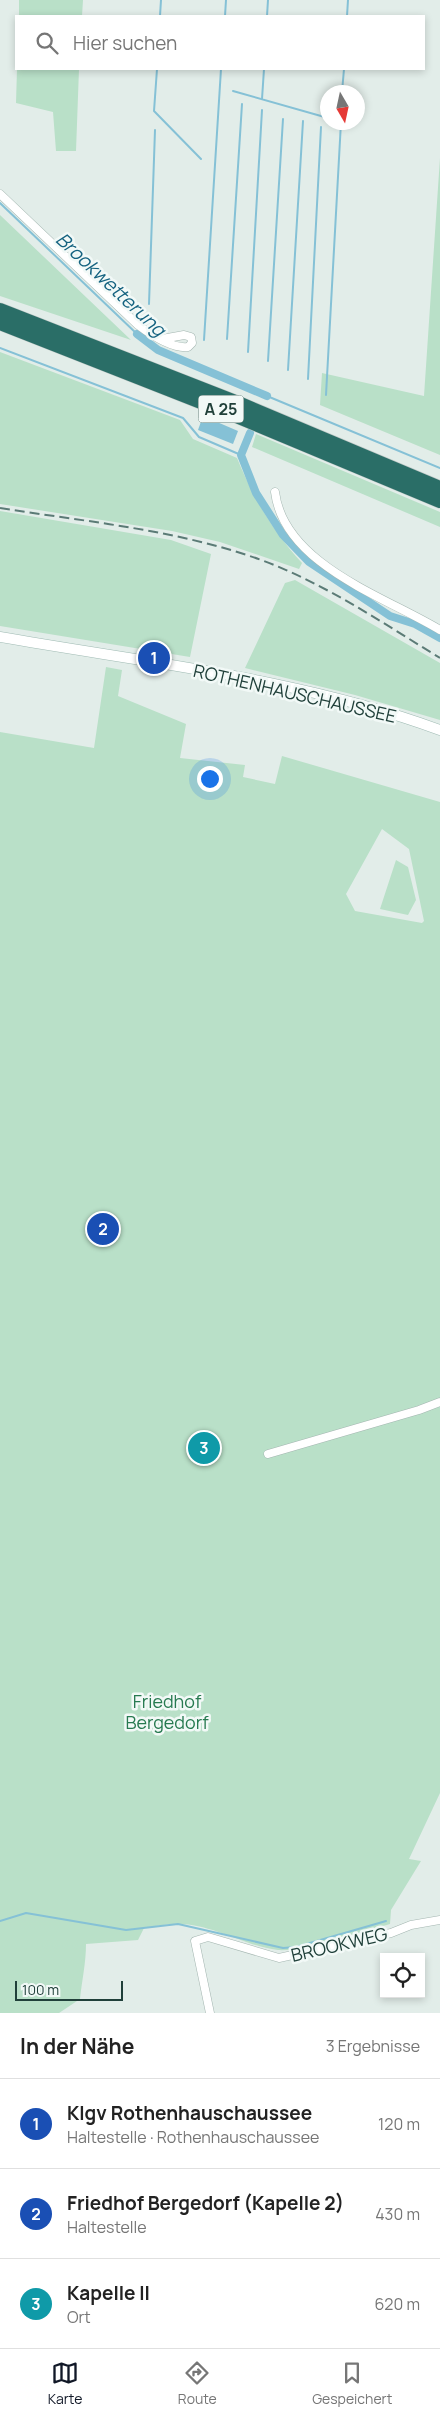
<!DOCTYPE html>
<html lang="de">
<head>
<meta charset="utf-8">
<style>
  body { margin:0; font-family:Manrope,sans-serif; background:#f2f2f2; color:#222 }
  .controls { position:absolute; right:15px; bottom:15px; display:grid; overflow:hidden; border-radius:0px; box-shadow:0 2px 8px #0003 }
  .controls button { width:45px; height:45px; display:grid; place-items:center; padding:0; border:0; border-bottom:1px solid #e0e0e0; background:#fff; color:#222; font:25px sans-serif }
  .compass { position:absolute; left:320px; top:85px; width:45px; height:45px; border-radius:50%; background:#fff; box-shadow:0 2px 8px #0003; rotate:171deg }
  .scale { position:absolute; left:15px; bottom:12px; width:108px; box-sizing:border-box; padding-left:5px; border:2px solid #20403a; border-top:0; font-size:14px; line-height:18px; white-space:nowrap; color:#20403a; -webkit-text-stroke:4px #f2f9f7; paint-order:stroke }
  .you { position:absolute; left:209px; top:778px; width:18px; height:18px; margin:-12px; border:4px solid #fff; border-radius:50%; background:#1a73e8; box-shadow:0 0 0 8px #1a73e833 }
  .badge { display:grid; place-items:center; width:32px; height:32px; border-radius:50%; background:#111827; color:#fff; font-size:16px; font-weight:700 }
  .pin { position:absolute; translate:-50% -50%; border:2px solid #fff; box-shadow:0 1px 5px #0006 }
  .list { margin:0; padding:0; list-style:none }
  h2 { display:flex; justify-content:space-between; align-items:center; height:65px; margin:0; padding:0 20px; font-size:21px }
  h2 small { font-size:16px; font-weight:400; color:#767676 }
  .list li { display:grid; grid-template-columns:32px 1fr auto; gap:15px; align-items:center; box-sizing:border-box; height:90px; padding:0 20px; border-top:1px solid #e0e0e0 }
  .list b { display:block; font-size:19px; white-space:nowrap }
  .list p { margin:0; font-size:16px; white-space:nowrap; color:#767676 }
  .list em { font-size:16px; font-style:normal; color:#767676 }
  .icon { flex:none; width:28px; height:28px; fill:none; stroke:currentColor; stroke-width:2; stroke-linecap:round; stroke-linejoin:round }
  .map { position:relative; flex:none; width:440px; height:2013px; overflow:hidden }
  .search { position:absolute; background:#fff; box-shadow:0 2px 8px #0003; left:15px; right:15px; top:15px; height:55px; display:flex; align-items:center; gap:12px; box-sizing:border-box; padding:0 18px; border-radius:0px; color:#767676; font-size:19px }
  .sheet { height:335px; background:#fff }
  nav { display:flex; justify-content:space-around; align-items:center; box-sizing:border-box; height:70px; border-top:1px solid #e0e0e0; background:#fff; font-size:14px; color:#767676 }
  nav a { display:grid; justify-items:center; gap:2px }
  nav .on { color:#111827 }
  .map>svg:first-child { display:block }
</style>
</head>
<body>
<div class="map">
<svg width="440" height="2013" viewBox="0 0 440 2013">
  <rect width="100%" height="100%" fill="#e2ede9"/>
  <!-- green -->
  <path fill="#b9e0c8" fill-rule="evenodd" d="M19,0h64l-1,16h-63z
    M17,69h62l-3,82h-20l-3,-39 -37,-9z
    M440,158v297l-120,-50 2,-32 102,23z
    M0,215l131,125 -131,-44z
    M0,352l180,68 13,19 44,19c17,41 35,72 65,105l-3,6 -79,-27 -48,-11 -172,-27z
    M256,434l184,78v15l-188,-80z
    M0,511l171,29 40,14 -21,103 -190,-31z
    M295,580l145,83v57l-85,-25 -110,-27 40,-85z
    M106,667l16,3 -4,26 68,28 -6,34 65,7 -2,12 32,7 7,-28 158,46v991l-31,66 12,2 -30,49 -1,14c-27,7 -87,28 -112,26 -34,-4 -65,-26 -100,-26 -11,0 -23,2 -34,4l-6,12 -52,4c0,19 -4,36 -6,55l-21,14h-59v-1281l94,16zM382,829l27,20 15,72 -2,2 -67,-12 -9,-17z
    M396,860l12,7 8,33 -8,15 -28,-6z"/>
  <!-- water -->
  <path fill="#85c1d6" d="M203,416l35,15 -5,13 -35,-14z"/>
  <g fill="none" stroke-linecap="round" stroke-linejoin="round">
    <!-- stream -->
    <path stroke="#85c1d6" stroke-width="2" d="M160,16l1,-16
      M225,16l1,-16
      M267,16l1,-16
      M347,16l1,-16
      M157,69l-3,42 47,48
      M233,91l95,27
      M342,92l2,-23
      M262,99l2,-30
      M0,203l137,131
      M149,304l6,-174
      M227,339l15,-235
      M204,340l17,-271
      M0,348l183,70 16,19 42,18
      M248,352l14,-242
      M268,361l15,-242
      M288,370l15,-249
      M308,379l13,-252
      M326,395l15,-273
      M267,396l173,72
      M0,1921l26,-8 100,17 52,-6 105,24 13,-1 90,-26"/>
    <!-- canal -->
    <path stroke="#85c1d6" stroke-width="8" d="M137,334l21,16 109,46
      M250,433l-9,22 15,38 27,42 26,27 81,54 25,8 25,14"/>
    <!-- street casing -->
    <g stroke="#a4b6b1" stroke-width="9">
      <path id="street" d="M0,194l138,131c12,9 34,24 50,22l4,-4 -1,-6 -7,-2 -22,4
        M275,492c9,73 111,105 165,138
        M268,1454l151,-44 21,-8
        M210,2013l-15,-72 13,-4 71,21 112,-25 20,-8 29,-5"/>
    </g>
    <!-- secondary casing -->
    <g stroke="#9fbab3" stroke-width="11">
      <path id="secondary" d="M0,637c147,26 299,41 440,93"/>
    </g>
    <!-- highway casing -->
    <g stroke="#c1cac8" stroke-width="15">
      <path id="highway" d="M0,310l238,93 202,85
        M0,323l234,92 206,86"/>
    </g>
    <!-- street -->
    <use href="#street" stroke="#fff" stroke-width="8"/>
    <!-- secondary -->
    <use href="#secondary" stroke="#fff" stroke-width="10"/>
    <!-- highway -->
    <use href="#highway" stroke="#2a6e67" stroke-width="14"/>
    <!-- rail -->
    <path stroke="#5b7b76" stroke-width="2" stroke-dasharray="10 5" stroke-linecap="butt" d="M0,508c88,14 180,22 264,53 63,24 119,62 176,97"/>
  </g>
  <g text-anchor="middle" dominant-baseline="central" stroke-width="5" stroke-linejoin="round" paint-order="stroke">
    <!-- shield labels -->
    <rect fill="#f2f9f7" stroke="#5f7873" stroke-width="1" x="198.5" y="395.5" width="45" height="27" rx="4"/>
    <g font-size="16" font-weight="bold" fill="#20403a">
      <text x="221" y="409">A 25</text>
    </g>
    <!-- street labels -->
    <g font-size="18" fill="#20403a" stroke="#f2f9f7">
      <text transform="translate(295 693) rotate(13)">ROTHENHAUSCHAUSSEE</text>
      <text transform="translate(339 1944) rotate(-13)">BROOKWEG</text>
    </g>
    <!-- park labels -->
    <g font-size="18" fill="#277a50" stroke="#f2f9f7">
      <text x="167" y="1701">Friedhof<tspan x="167" dy="21">Bergedorf</tspan></text>
    </g>
    <!-- water labels -->
    <g font-size="19" font-style="italic" fill="#156380" stroke="#f2f9f7">
      <text transform="translate(111 284) rotate(43)">Brookwetterung</text>
    </g>
  </g>
</svg>
<div class="controls">
<button><svg class="icon" aria-label="locate" viewBox="0 0 24 24"><circle cx="12" cy="12" r="6"/><path d="M12 2v4M12 18v4M2 12h4M18 12h4"/></svg></button>
</div>
<svg class="compass" viewBox="-18 -18 36 36"><path d="M0-13l5 13h-10z" fill="#e53935"/><path d="M0 13l5-13h-10z" fill="#767676"/></svg>
<div class="scale">100 m</div>
<div class="you"></div>
<div class="pin badge" style="left:154px;top:658px;background:#1a4fb4">1</div>
<div class="pin badge" style="left:103px;top:1229px;background:#1a4fb4">2</div>
<div class="pin badge" style="left:204px;top:1448px;background:#0f9aa8">3</div>
<div class="search"><svg class="icon" aria-label="search" viewBox="0 0 24 24"><circle cx="10" cy="10" r="6"/><path d="M15 15l6 6"/></svg>Hier suchen</div>
</div>
<section class="sheet">
<h2>In der Nähe<small>3 Ergebnisse</small></h2>
<ul class="list">
<li><span class="badge" style="background:#1a4fb4">1</span><div><b>Klgv Rothenhauschaussee</b><p>Haltestelle · Rothenhauschaussee</p></div><em>120 m</em></li>
<li><span class="badge" style="background:#1a4fb4">2</span><div><b>Friedhof Bergedorf (Kapelle 2)</b><p>Haltestelle</p></div><em>430 m</em></li>
<li><span class="badge" style="background:#0f9aa8">3</span><div><b>Kapelle II</b><p>Ort</p></div><em>620 m</em></li>
</ul>
</section>
<nav>
<a class="on"><svg class="icon" aria-label="map" viewBox="0 0 24 24"><path d="M3 6l6-2 6 2 6-2v14l-6 2-6-2-6 2zM9 4v14M15 6v14"/></svg>Karte</a>
<a><svg class="icon" aria-label="directions" viewBox="0 0 24 24"><path d="M12 3l9 9-9 9-9-9zM9 14v-3h6M13 9l2 2-2 2"/></svg>Route</a>
<a><svg class="icon" aria-label="saved" viewBox="0 0 24 24"><path d="M7 4h10v16l-5-4-5 4z"/></svg>Gespeichert</a>
</nav>
</body>
</html>
